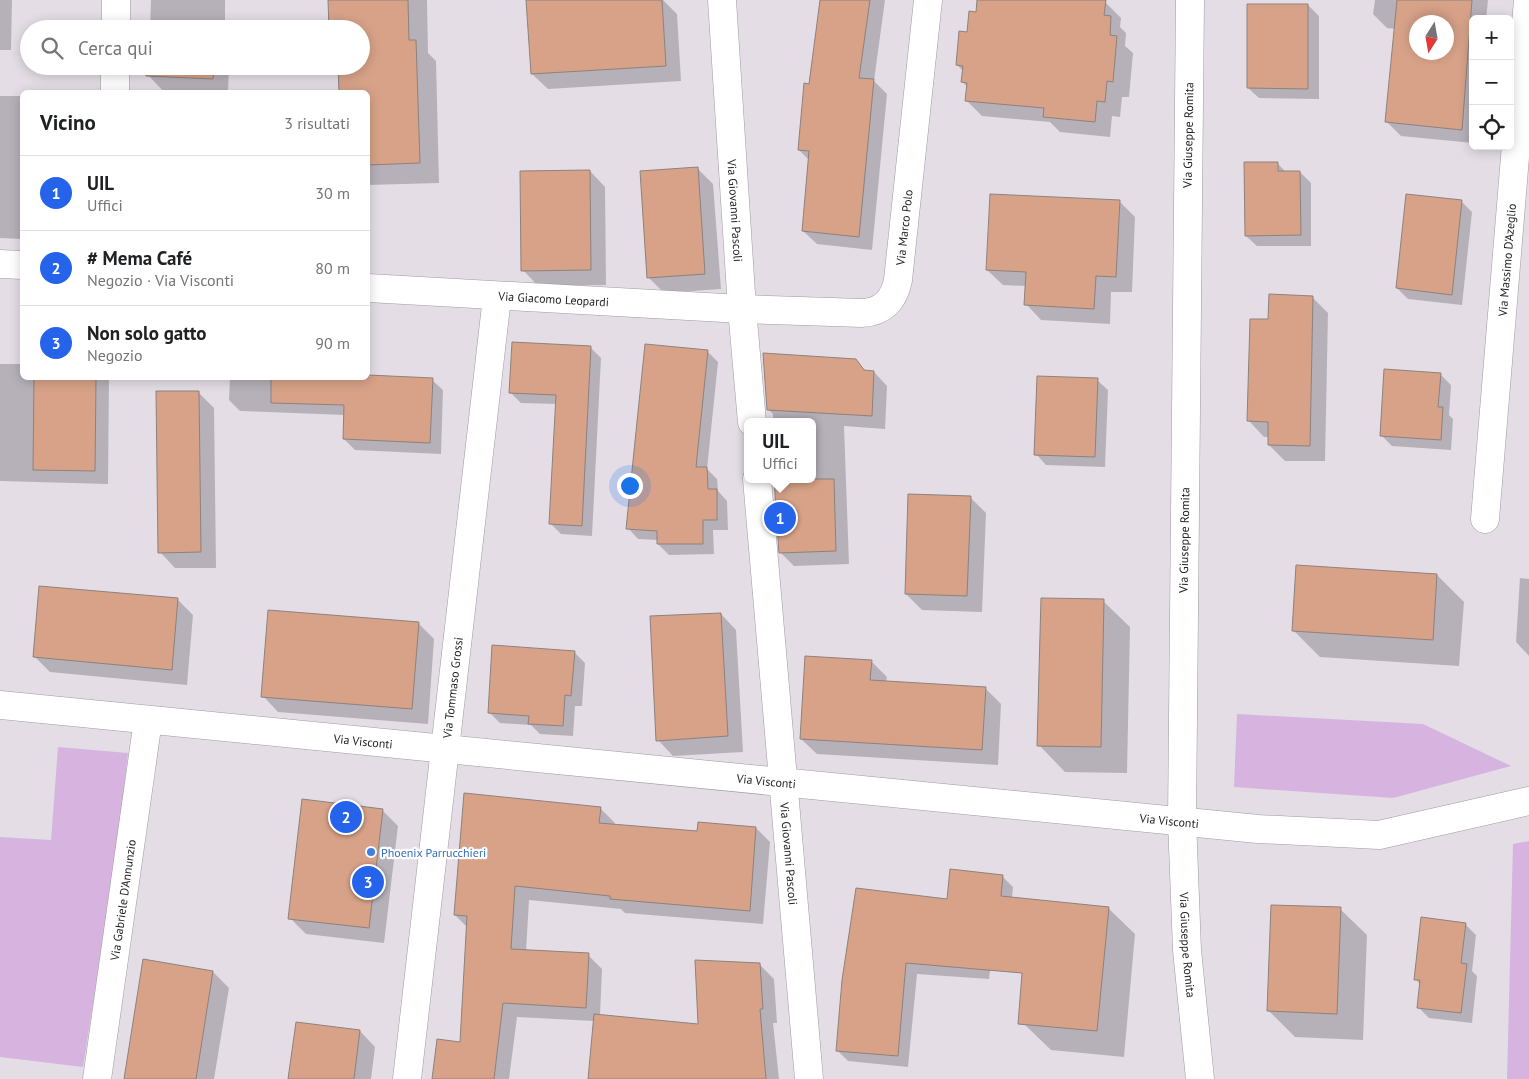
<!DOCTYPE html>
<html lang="it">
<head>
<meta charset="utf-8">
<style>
  body { margin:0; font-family:"PT Sans",sans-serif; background:#f2f2f2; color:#202124 }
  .controls { position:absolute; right:15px; top:15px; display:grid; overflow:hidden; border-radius:8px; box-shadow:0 2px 12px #0003 }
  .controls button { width:45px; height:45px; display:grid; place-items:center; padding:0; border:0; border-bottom:1px solid #e0e0e0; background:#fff; color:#202124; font:25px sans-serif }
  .compass { position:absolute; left:1409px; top:15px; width:45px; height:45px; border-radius:50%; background:#fff; box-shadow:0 2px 12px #0003; rotate:191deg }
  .you { position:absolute; left:629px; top:485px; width:18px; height:18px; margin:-12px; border:4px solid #fff; border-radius:50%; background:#1a73e8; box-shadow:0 0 0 8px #1a73e833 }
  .badge { display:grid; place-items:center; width:32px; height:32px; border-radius:50%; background:#2563eb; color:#fff; font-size:16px; font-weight:700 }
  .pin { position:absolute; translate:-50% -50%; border:2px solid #fff; box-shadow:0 1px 5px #0006 }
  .popup { position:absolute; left:744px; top:418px; width:72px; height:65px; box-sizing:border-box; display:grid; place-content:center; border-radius:8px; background:#fff; filter:drop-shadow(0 1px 4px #0005); font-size:16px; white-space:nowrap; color:#757577 }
  .popup b { font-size:19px; color:#202124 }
  .popup::after { content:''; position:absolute; left:50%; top:100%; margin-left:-10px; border:10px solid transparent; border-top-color:#fff }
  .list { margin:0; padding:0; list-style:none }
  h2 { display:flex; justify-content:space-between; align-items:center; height:65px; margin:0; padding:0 20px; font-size:21px }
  h2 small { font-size:16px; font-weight:400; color:#757577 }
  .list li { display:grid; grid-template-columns:32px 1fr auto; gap:15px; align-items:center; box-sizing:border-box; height:75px; padding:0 20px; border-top:1px solid #e0e0e0 }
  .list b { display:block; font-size:19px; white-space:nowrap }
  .list p { margin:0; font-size:16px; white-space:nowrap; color:#757577 }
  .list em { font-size:16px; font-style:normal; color:#757577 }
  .icon { flex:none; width:28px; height:28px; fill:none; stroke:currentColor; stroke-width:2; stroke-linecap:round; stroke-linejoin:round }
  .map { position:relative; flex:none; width:1529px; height:1079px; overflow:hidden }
  .search { position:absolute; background:#fff; box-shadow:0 2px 12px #0003; left:20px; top:20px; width:350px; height:55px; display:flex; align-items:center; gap:12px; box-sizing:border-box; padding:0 18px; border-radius:28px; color:#757577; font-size:19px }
  .panel { position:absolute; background:#fff; box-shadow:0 2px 12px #0003; left:20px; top:90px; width:350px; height:290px; border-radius:8px }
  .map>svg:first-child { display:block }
</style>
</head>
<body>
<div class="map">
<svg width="1529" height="1079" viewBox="0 0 1529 1079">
  <rect width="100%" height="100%" fill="#e4dde6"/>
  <!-- green -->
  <path fill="#d6b4df" d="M1237,714l186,10 88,42 -118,32 -159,-11z
    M58,747l70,6 -11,98 -34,216 -83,-10v-220l51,3z
    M1529,841v238h-22l6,-235z"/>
  <!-- shadow -->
  <path fill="#0003" fill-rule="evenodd" d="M0,0h12l-1,50h-11z
    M151,0h74v29h-75z
    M329,0h98l1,53 8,8 3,122 -71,2v-93h-28v-26h21v-37z
    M527,0h136l14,14 4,67 -133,8 -16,-15z
    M821,0h64l-11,81 13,13 -15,156 -55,-6 -14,-13 7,-70 -11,-11z
    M978,0h101l26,2 16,16 -1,9 6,6 -1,13 8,7 -4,44h-7l-2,20 -8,-1 -2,21 -50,-5 -10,-10 -68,-6 -16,-16 2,-13 -6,-5 1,-11 -6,-6 20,-52z
    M1375,0h113l-2,19h-13v124l-72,-7 -14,-14 9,-93 -9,-1 -14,-14zM1416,22h30v30h-30z
    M1308,5l11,11v83l-60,-1 -11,-10z
    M148,66h81l-1,26h-64l-16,-17z
    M0,96h22v143l-22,-1z
    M1277,163l9,9h14l11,11v63h-54l-11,-10z
    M698,169l15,15 8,105 -57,4 -16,-16z
    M590,171l15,16 1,98 -68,1 -15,-16z
    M1119,201l16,16 -3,75h-21l-1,32 -69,-4 -15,-16 1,-18 -24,-1 -16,-15z
    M1462,202l10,10 -10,93 -54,-6 -11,-11z
    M1312,297l16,16 -3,148h-40l-16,-16v-8h-5l-15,-16 21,-100z
    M590,347l11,11 -9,178 -31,-2 -11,-11 7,-119 -36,-1 -11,-11z
    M707,351l11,11 -11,107 10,10 1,12 9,10 1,29h-15l1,24 -45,1 -11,-11v-4l-20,-1 -10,-11z
    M855,360l12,12h7l13,14 -2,43 -41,-3 5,138 -55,2 -14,-14 32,-73v-57h-39v-8l-5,-5z
    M0,364h22v14h87l-1,106 -108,-3z
    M1440,374l11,11 -2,30 4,4 -2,31 -59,-4 -11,-11z
    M368,377l64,3 11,10 -2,64 -86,-4 -11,-11 1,-24 -105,-4 -11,-11 1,-22z
    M1097,380l11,10 -3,77 -59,-2 -10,-11z
    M198,392l16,16 2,160h-41l-15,-16z
    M970,497l16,16 -4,99 -60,-2 -16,-16z
    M1437,575l27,27 -5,64 -139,-9 -27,-27z
    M1520,578l9,1v77l-13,-14z
    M177,599l16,16 -6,70 -137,-13 -15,-15z
    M1103,601l27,26 -3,146 -62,-1 -26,-27z
    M721,614l15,16 7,122 -70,4 -15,-16z
    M418,623l16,16 -6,85 -150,-12 -15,-16z
    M574,652l11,11 -3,43h-7l-2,30 -33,-2 -9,-9 -31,-2 -11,-11z
    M871,661l16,16 -1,5 99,6 16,16 -3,61 -181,-11 -16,-15z
    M600,808l15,15 -1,3 84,6 58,-4 14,14 -7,82 -138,-11 -4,-4 -92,-9 -3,51 62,4 14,14 -2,46 100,10 60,-60 14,14 3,44h-4l6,56h-190l5,-58 -77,-4 -8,62h-76l28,-35 7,-116 -13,-13z
    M382,810l16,16 -14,117 -78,-9 -16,-16z
    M1002,876l11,11 -4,44 -14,-1 -6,49 -72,-5 -9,93 -60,-6 -11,-11 111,-149z
    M1108,908l27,26 -11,123 -73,-7 -27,-26z
    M1340,909l27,26 -4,105 -68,-3 -26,-26z
    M1465,924l11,11 -4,36 5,5 -5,47 -43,-5 -11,-11 3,-22 -6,-6z
    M213,972l16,16 -15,91h-89z
    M360,1031l15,16 -4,32h-81z"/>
  <!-- building -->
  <path fill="#d7a288" stroke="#8d827d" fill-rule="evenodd" d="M328,0h80l1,40h7l4,123 -52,2v-73h-29l-1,-26h23v-37h-32z
    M526,0h136l4,66 -135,8z
    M820,0h50l-11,78 15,1 -15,158 -57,-6 7,-80 -11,-1 6,-67 5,1z
    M977,0h129l-2,15 7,1 -1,19 7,1 -4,46 -6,-1 -2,21 -8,-1 -2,21 -52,-5 1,-9 -79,-7 2,-18 -6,-1 2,-16 -7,-1 3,-34 8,1 2,-21 7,1z
    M1397,0h75l-10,130 -77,-8zM1416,22h30v30h-30z
    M1247,4h61v85l-61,-1z
    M149,21l67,4v4h-67z
    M147,66h67l-1,13 -67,-3z
    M1244,162h34v9h22l1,64 -56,1z
    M698,167l7,107 -58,4 -7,-107z
    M590,170l1,100 -70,1 -1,-100z
    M990,194l130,6 -4,77 -20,-1 -2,33 -70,-4 2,-33 -40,-2z
    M1406,194l56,6 -10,95 -56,-7z
    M1269,294l44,2 -3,150 -42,-1v-23l-21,-1 3,-102h18z
    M512,342l79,4 -9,180 -33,-2 7,-129 -47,-2z
    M645,344l63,6 -12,117h11l1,22h9v31h-14v24h-46v-13l-31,-2z
    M763,353l93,6 8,11 10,1 -2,45 -105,-6z
    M1384,369l57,4 -3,34h5l-2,33 -61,-4z
    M368,375l65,3 -3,65 -87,-4 1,-34 -73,-2v-25h97z
    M1037,376l61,2 -3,79 -61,-2z
    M34,378h62l-1,93 -62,-1z
    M156,391h43l2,161 -43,1z
    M774,479h60l2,72 -57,2z
    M908,494l63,2 -4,100 -62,-2z
    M1296,565l141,9 -4,66 -141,-9z
    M39,586l139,12 -6,72 -139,-13z
    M1041,598l63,1 -3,148 -64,-1z
    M268,610l151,12 -7,87 -151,-12z
    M721,613l7,123 -72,5 -6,-125z
    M492,645l83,6 -4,45 -6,-1 -2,31 -35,-2 1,-8 -41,-3z
    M805,656l67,4 -2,20 116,7 -4,63 -182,-11z
    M464,793l137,14 -2,16 98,8 1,-9 58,5 -6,84 -140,-12v-3l-95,-10 -4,63 78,4 -3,55 -83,-5 -9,76h-62l5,-40 23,3 7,-126 -13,-1z
    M302,799l81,10 -14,119 -81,-9z
    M950,869l53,6 -2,21 108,11 -12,124 -79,-7 4,-51 -116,-10 -8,93 -62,-5 6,-71 14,-92 91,11z
    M1271,905l70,2 -4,107 -70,-3z
    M1421,917l45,6 -5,40 6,1 -6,49 -44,-5 3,-28h-6z
    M143,959l70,12 -17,108h-72z
    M695,960l65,3 3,46h-3l6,70h-178l6,-65 104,10z
    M296,1022l64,8 -6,49h-66z"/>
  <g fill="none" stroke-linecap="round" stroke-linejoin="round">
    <!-- minor casing -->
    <g stroke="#a099a2" stroke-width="29">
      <g id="minor">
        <path id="s1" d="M722,0l20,309 10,113"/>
        <path id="s2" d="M1190,0l-8,820 5,130 13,129"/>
        <path d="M116,29v-29"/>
        <path d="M115,92v-26"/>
        <path d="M0,264l22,1"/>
        <path id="s3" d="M368,288l374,21 120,4c21,-1 32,-13 36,-33l30,-280"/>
        <path id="s4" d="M757,479l52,600"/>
        <path id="s5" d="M1485,519l43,-519"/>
        <path id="s6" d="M0,705l1258,124 121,6 150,-34"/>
        <path id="s7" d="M97,1079l51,-359"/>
        <path id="s8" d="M407,1079l90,-782"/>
      </g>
    </g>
    <!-- minor -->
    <use href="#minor" stroke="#fff" stroke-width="28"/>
  </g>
  <!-- markers -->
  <circle fill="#3f7fe0" stroke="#fff" stroke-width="2" cx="371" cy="852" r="5"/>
  <g text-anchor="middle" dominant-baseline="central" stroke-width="4.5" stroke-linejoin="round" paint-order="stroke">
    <!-- street labels -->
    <g font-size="12" fill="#252226" stroke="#fff">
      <text transform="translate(1188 135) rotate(-89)">Via Giuseppe Romita</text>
      <text stroke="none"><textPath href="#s1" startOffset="211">Via Giovanni Pascoli</textPath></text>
      <text stroke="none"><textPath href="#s3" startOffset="601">Via Marco Polo</textPath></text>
      <text stroke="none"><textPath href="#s5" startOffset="260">Via Massimo D'Azeglio</textPath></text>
      <text stroke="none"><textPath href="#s3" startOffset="186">Via Giacomo Leopardi</textPath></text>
      <text transform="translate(1184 540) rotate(-89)">Via Giuseppe Romita</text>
      <text stroke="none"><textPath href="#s8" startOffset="394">Via Tommaso Grossi</textPath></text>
      <text stroke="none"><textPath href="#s6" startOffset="365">Via Visconti</textPath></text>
      <text stroke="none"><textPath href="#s6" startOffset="770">Via Visconti</textPath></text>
      <text stroke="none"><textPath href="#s6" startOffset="1175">Via Visconti</textPath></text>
      <text stroke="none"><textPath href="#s4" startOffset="376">Via Giovanni Pascoli</textPath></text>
      <text stroke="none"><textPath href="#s7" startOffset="181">Via Gabriele D'Annunzio</textPath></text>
      <text stroke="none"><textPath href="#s2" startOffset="945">Via Giuseppe Romita</textPath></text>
    </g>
    <!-- shop labels -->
    <g font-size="12" fill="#366cbe" stroke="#fff" text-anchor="start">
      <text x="381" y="852">Phoenix Parrucchieri</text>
    </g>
  </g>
</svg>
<div class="controls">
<button>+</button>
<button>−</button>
<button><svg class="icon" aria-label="locate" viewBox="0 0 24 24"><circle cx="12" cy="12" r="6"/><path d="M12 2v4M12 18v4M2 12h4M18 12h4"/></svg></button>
</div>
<svg class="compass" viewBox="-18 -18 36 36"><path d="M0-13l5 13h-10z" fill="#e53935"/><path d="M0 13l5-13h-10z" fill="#757577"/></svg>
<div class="you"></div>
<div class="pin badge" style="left:780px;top:518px">1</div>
<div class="popup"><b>UIL</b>Uffici</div>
<div class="pin badge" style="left:346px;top:817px">2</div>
<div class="pin badge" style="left:368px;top:882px">3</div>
<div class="search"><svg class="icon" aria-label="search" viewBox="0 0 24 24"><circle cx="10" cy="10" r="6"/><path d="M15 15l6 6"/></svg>Cerca qui</div>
<section class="panel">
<h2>Vicino<small>3 risultati</small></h2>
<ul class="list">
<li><span class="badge">1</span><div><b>UIL</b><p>Uffici</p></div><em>30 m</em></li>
<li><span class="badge">2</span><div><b># Mema Café</b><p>Negozio · Via Visconti</p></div><em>80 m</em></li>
<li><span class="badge">3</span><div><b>Non solo gatto</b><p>Negozio</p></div><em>90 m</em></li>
</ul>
</section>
</div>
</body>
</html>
